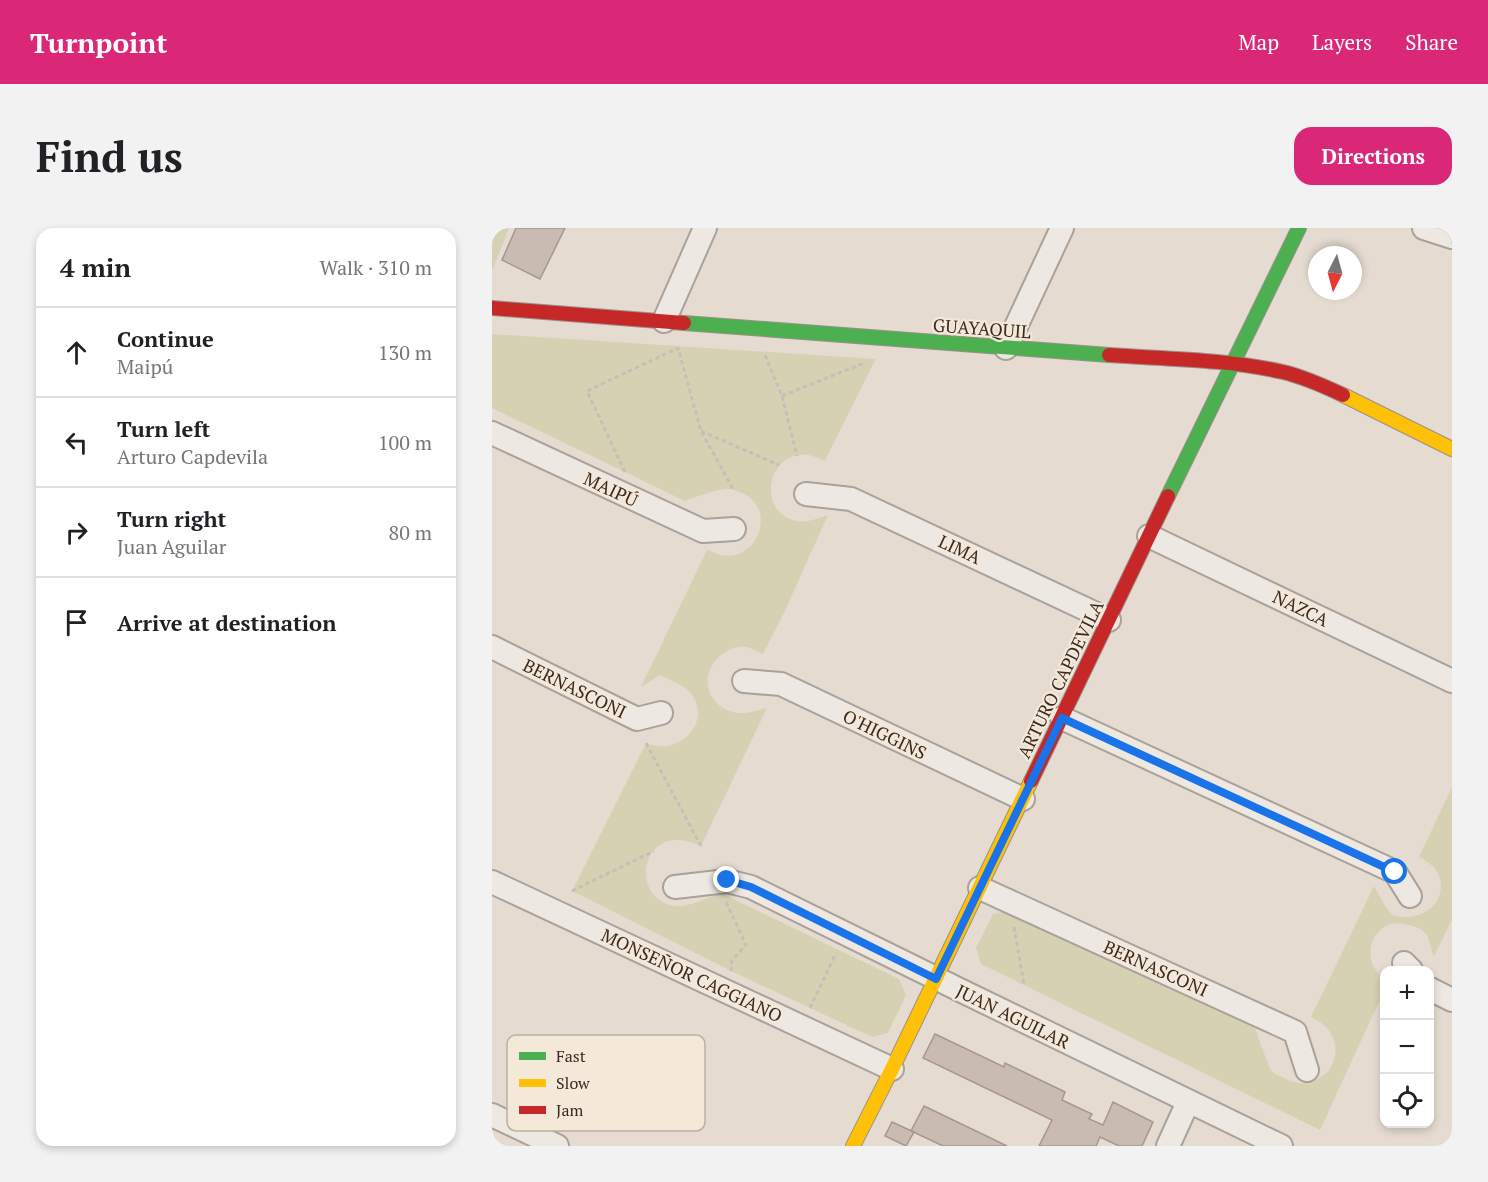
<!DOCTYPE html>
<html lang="en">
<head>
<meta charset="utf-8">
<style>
  body { margin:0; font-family:"PT Serif",serif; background:#f2f2f2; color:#202124 }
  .controls { position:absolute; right:18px; bottom:18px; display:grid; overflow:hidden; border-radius:12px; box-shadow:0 3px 9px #0003 }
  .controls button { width:54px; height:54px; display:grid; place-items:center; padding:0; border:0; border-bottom:2px solid #e0e0e0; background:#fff; color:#202124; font:30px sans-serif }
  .compass { position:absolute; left:816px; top:18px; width:54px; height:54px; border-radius:50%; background:#fff; box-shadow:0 3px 9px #0003; rotate:186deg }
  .stop { position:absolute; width:18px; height:18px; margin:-14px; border:4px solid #1a73e8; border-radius:50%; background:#fff }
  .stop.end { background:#1a73e8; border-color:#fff; box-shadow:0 2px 6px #0008 }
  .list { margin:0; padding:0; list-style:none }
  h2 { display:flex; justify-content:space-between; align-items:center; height:78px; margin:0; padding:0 24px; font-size:26px }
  h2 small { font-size:20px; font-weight:400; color:#757577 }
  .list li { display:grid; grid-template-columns:39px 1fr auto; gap:18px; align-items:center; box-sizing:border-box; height:90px; padding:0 24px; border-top:2px solid #e0e0e0 }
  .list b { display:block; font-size:22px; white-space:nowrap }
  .list p { margin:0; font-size:20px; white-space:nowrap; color:#757577 }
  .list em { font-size:20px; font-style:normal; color:#757577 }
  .icon { flex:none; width:33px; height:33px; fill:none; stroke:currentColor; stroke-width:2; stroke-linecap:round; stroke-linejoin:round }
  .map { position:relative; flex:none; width:960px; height:918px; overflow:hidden; border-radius:18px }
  header { display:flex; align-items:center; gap:36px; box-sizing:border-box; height:84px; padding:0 30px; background:#db2777; color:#fff }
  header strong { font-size:28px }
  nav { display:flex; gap:33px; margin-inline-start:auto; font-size:21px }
  .intro { display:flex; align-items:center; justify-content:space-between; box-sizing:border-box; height:144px; padding:0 36px }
  h1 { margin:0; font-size:42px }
  .button { padding:15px 27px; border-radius:18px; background:#db2777; color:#fff; font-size:21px; font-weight:700 }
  main { display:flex; gap:36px; padding:0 36px }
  aside { flex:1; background:#fff; border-radius:18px; box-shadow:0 3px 9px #0003 }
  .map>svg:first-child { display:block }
</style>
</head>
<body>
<header>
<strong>Turnpoint</strong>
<nav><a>Map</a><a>Layers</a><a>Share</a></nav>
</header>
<div class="intro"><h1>Find us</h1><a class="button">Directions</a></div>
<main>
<aside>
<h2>4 min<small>Walk · 310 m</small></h2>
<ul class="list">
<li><svg class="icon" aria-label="ahead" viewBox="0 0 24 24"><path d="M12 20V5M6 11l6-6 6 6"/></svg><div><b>Continue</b><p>Maipú</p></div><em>130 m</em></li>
<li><svg class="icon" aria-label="left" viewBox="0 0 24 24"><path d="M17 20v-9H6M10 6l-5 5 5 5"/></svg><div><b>Turn left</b><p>Arturo Capdevila</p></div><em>100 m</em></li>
<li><svg class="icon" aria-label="right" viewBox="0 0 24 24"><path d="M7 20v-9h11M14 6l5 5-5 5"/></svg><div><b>Turn right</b><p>Juan Aguilar</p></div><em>80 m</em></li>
<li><svg class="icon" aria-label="arrive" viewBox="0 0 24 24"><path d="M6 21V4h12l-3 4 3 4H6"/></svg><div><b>Arrive at destination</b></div></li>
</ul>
</aside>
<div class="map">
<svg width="960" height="918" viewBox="0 0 960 918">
  <rect width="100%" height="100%" fill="#e5dbd1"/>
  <!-- park -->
  <path fill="#d7d1b4" d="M0,0h17l-17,43z
    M0,106l384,25 -51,102c-5,-2 -11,-5 -17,-6 -43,-5 -51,60 -11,66 10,2 22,-3 31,-6l-44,98 -21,41c-5,-2 -11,-6 -17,-7 -8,-1 -16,1 -22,6 -30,20 -16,61 20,60 7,0 15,-3 23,-5l-66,138c-8,-3 -15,-6 -23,-6 -41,-1 -44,63 -1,66 13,1 32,-9 44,-13l178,86 7,16 -18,38 -16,4 -141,-66 -159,-80 74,-148c36,16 72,-28 39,-55 -7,-5 -17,-9 -25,-13l-19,12 66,-137c5,1 9,4 14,5 36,8 56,-46 23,-61 -5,-2 -9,-4 -14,-5 -15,0 -31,7 -45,12l-193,-93z
    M960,559v132l-18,38c-3,-7 -4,-17 -8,-23 -4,-5 -11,-8 -17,-9 -8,-1 -16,-3 -23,1 -20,10 -21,41 -2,51v14l-64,139 -339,-166 -5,-16 17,-34 18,-4 244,118c3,8 13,38 17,43 2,3 8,5 12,7 31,18 66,-16 45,-47 -4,-7 -11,-10 -18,-14l63,-131c6,9 10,21 18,28 5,3 9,3 14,3 22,0 41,-18 33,-41 -3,-9 -12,-15 -20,-19z"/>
  <!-- building -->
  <path fill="#c9bab2" stroke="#a59790" stroke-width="1.5" d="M24,0h49l-25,51 -38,-19z
    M443,806l69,33 1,-4 60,29 -3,8 30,14 -3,5 14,6 10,-23 40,20 -11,24h-23l-19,-9 -4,9h-57l13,-26 -129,-62z
    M432,878l83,40h-64l-32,-15z
    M400,894l22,10 -8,14 -21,-10z"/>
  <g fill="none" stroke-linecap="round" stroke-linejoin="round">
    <!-- street casing -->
    <g stroke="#aaa199" stroke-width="26">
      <path id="street" d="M932,0l28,9
        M172,93l41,-93
        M514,120l56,-120
        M0,205l211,98 31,-2
        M314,266l45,5 258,121
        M657,308l303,145
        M0,419l145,72 24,-6
        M252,453l37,3 242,115
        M570,490l333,154 15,24
        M0,654l400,187
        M183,659l52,-6 24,6 215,106 315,153
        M488,660l315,144 12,38
        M912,735l7,7
        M938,761l22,11
        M0,887l65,31
        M676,918l20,-44"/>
    </g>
    <!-- fast casing -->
    <g stroke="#9a9089" stroke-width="16">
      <path id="fast" d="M192,95l425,32
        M676,268l131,-268"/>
    </g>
    <!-- slow casing -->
    <g stroke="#9a9089" stroke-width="16">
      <path id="slow" d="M851,167l109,54
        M361,918l39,-77 139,-288"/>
    </g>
    <!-- jam casing -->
    <g stroke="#9a9089" stroke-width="16">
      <path id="jam" d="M0,80l192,15
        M617,127c58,4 117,4 174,17 21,5 41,14 60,23
        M539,553l137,-285"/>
    </g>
    <!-- path -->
    <path stroke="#c6bfb9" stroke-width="3" stroke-dasharray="4.5 3" stroke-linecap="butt" d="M273,127l17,41 15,60
      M290,168l82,-33
      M209,203l78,34
      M133,244l-38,-81 91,-43 23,83 32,58
      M154,515l55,103
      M80,663l82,-40
      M234,674l20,43 -14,15 -1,11
      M522,699l10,57
      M318,780l26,-55"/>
    <!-- street -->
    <use href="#street" stroke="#eee8e2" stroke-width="22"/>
    <!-- fast -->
    <use href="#fast" stroke="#4caf50" stroke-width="14"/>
    <!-- slow -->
    <use href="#slow" stroke="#ffc107" stroke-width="14"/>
    <!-- jam -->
    <use href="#jam" stroke="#c62828" stroke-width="14"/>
  </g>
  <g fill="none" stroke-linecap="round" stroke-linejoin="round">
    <!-- route -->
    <path stroke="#1a73e8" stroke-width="8" d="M235,652l24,7 185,92 126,-261 333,154"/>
  </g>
  <g text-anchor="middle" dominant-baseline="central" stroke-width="4.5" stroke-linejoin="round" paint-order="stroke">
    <!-- street labels -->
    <g font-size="18" fill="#3a2921" stroke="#f4e8d8">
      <text transform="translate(490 100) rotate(4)">GUAYAQUIL</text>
      <text transform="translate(119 261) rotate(25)">MAIPÚ</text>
      <text transform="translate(468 321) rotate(25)">LIMA</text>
      <text transform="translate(809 380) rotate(26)">NAZCA</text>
      <text transform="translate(568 451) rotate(-64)">ARTURO CAPDEVILA</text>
      <text transform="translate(83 460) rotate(26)">BERNASCONI</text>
      <text transform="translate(393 506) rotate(26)">O'HIGGINS</text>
      <text transform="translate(664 740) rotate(24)">BERNASCONI</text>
      <text transform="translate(200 747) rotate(25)">MONSEÑOR CAGGIANO</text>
      <text transform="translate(521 788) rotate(26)">JUAN AGUILAR</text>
    </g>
  </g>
  <!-- legend -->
  <rect x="15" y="807" width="198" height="96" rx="9" fill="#f4e8d8" stroke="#bcafa1" stroke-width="1.5"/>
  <rect x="27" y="824" width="27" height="8" fill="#4caf50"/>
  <rect x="27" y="851" width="27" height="8" fill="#ffc107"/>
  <rect x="27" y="878" width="27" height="8" fill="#c62828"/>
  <g font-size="16" fill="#3a2921">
    <text x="64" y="834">Fast</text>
    <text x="64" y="861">Slow</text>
    <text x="64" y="888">Jam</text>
  </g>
</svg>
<div class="controls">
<button>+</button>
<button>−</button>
<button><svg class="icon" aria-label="locate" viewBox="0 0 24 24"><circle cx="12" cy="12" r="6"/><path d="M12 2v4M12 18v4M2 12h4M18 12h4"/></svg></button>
</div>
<svg class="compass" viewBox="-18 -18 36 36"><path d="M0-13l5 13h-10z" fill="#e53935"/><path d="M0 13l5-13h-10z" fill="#757577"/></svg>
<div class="stop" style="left:903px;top:644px"></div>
<div class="stop end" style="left:235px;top:652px"></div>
</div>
</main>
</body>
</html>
